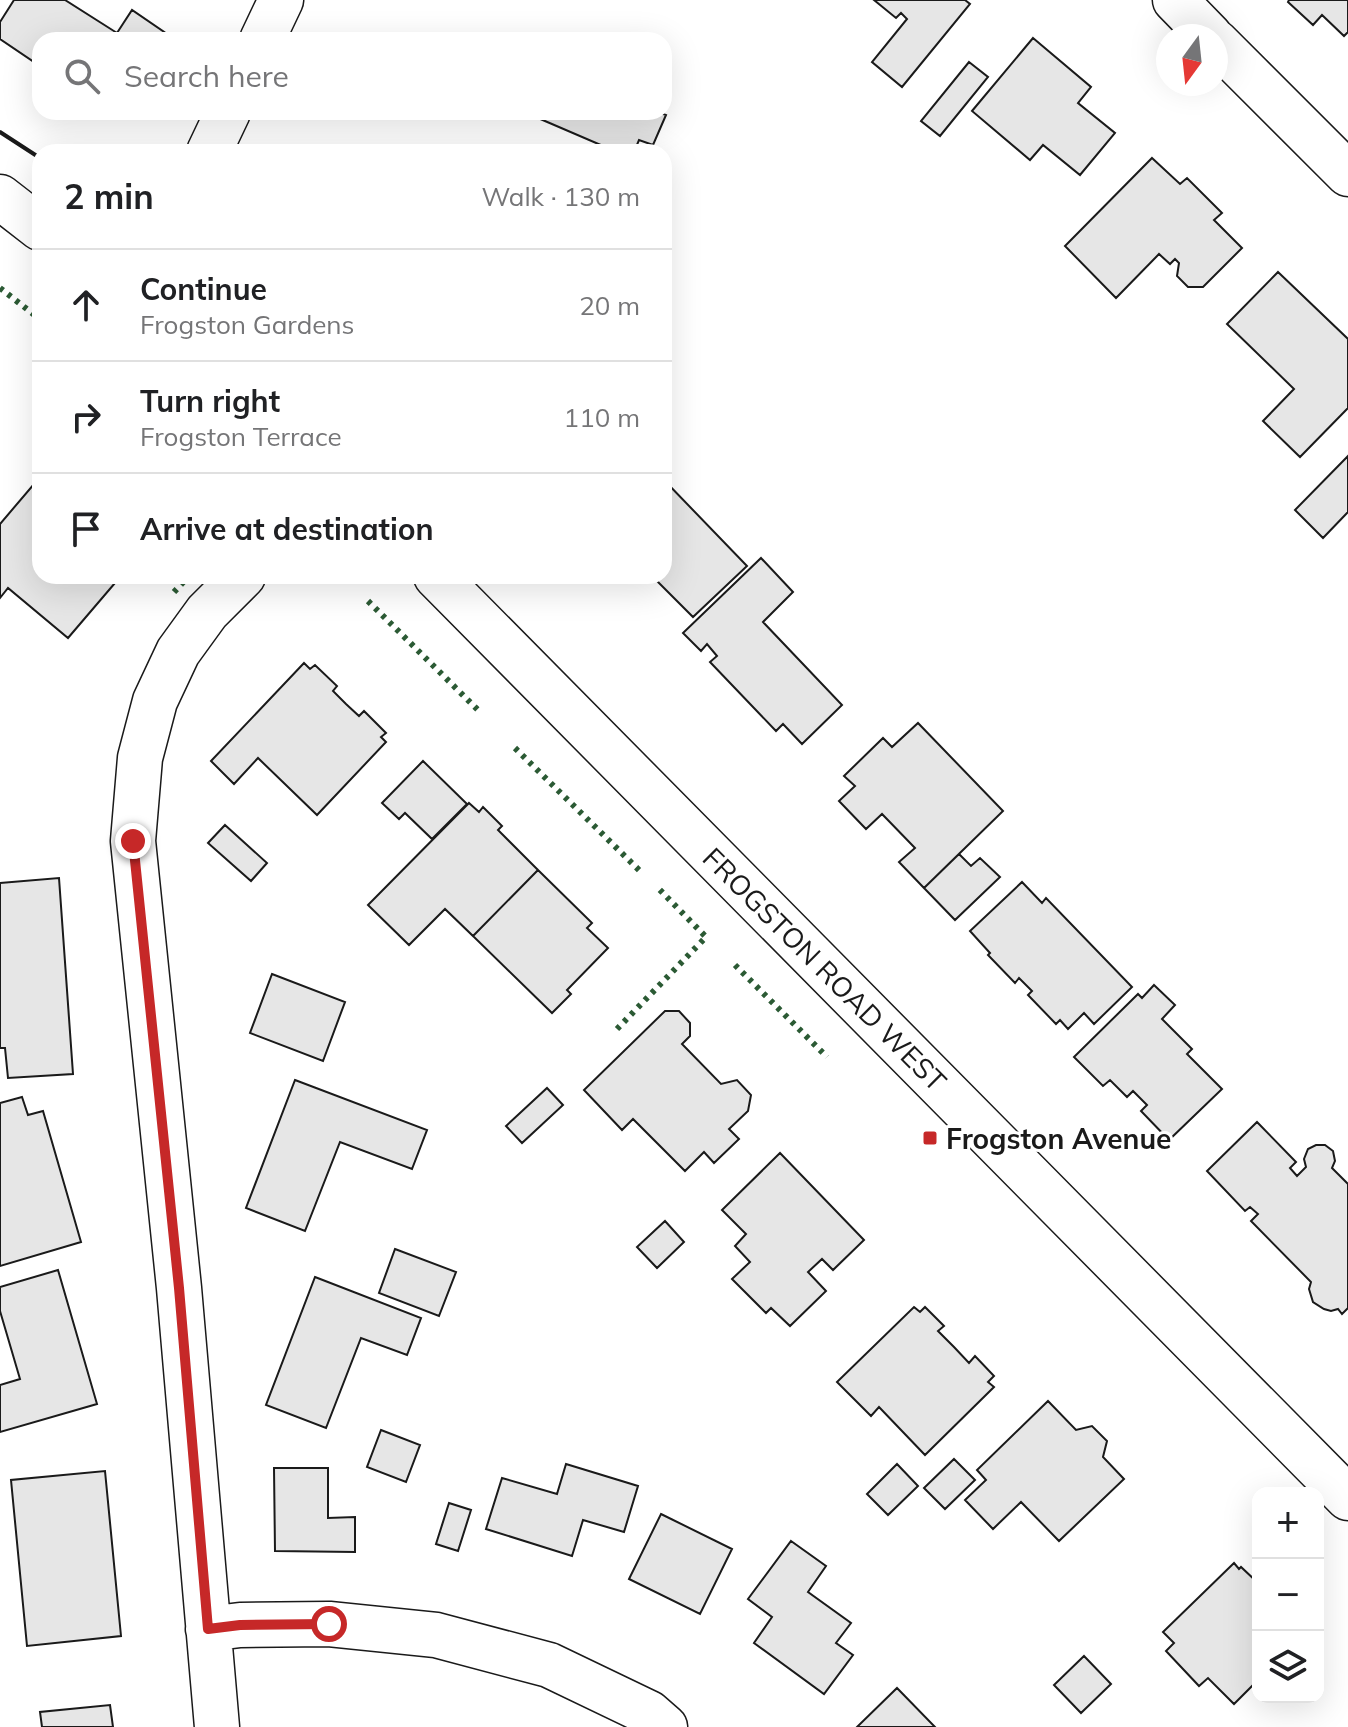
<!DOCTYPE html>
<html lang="en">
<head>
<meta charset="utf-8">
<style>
  body { margin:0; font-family:Mulish,sans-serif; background:#f6f6f6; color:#202124 }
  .controls { position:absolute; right:24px; bottom:24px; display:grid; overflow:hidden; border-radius:16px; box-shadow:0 8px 32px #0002 }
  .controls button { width:72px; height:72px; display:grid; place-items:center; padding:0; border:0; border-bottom:2px solid #e0e0e0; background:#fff; color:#202124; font:40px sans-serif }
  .compass { position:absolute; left:1156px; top:24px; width:72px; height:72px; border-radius:50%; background:#fff; box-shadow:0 8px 32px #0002; rotate:195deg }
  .stop { position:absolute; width:24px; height:24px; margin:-18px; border:6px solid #c62828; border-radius:50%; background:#fff }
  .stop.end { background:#c62828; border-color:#fff; box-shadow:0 2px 8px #0008 }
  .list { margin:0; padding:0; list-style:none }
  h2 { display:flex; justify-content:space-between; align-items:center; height:104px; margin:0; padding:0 32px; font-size:34px }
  h2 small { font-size:26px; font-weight:400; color:#757577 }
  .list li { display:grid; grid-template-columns:52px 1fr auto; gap:24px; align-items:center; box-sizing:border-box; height:112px; padding:0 32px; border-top:2px solid #e0e0e0 }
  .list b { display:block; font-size:30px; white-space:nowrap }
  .list p { margin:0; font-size:26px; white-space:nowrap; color:#757577 }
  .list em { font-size:26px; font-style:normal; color:#757577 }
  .icon { flex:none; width:44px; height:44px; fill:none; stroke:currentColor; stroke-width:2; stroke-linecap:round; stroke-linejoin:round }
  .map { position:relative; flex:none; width:1348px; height:1727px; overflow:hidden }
  .search { position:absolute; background:#fff; box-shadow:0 8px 32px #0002; left:32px; top:32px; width:640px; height:88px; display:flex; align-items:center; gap:20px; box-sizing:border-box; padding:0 28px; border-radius:24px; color:#757577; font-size:30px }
  .panel { position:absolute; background:#fff; box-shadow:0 8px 32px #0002; left:32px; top:144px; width:640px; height:440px; border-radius:24px }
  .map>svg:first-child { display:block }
</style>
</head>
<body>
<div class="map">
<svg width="1348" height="1727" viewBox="0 0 1348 1727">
  <rect width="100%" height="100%" fill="#fff"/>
  <!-- building -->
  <path fill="#e6e6e6" stroke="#1a1a1a" stroke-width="2" d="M14,0h51l52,33 15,-23 38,26 -3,4h-127v26l-40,-27v-17z
    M874,0h91l5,4 -68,83 -30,-25 35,-43 -6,-6 -5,5z
    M1289,0h59v32l-4,4 -22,-21 -9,10 -25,-23z
    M1033,38l58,49 -13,16 37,30 -35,42 -37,-30 -13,15 -58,-49z
    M969,62l19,15 -48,59 -19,-15z
    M524,112h134l8,3 -13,30 -14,-5 -5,12h-17z
    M1152,158l28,26 7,-6 35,35 -8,7 28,28 -39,39h-15l-11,-11 2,-13 -4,-4 -5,5 -11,-10 -43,44 -51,-52z
    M1278,272l70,67v69l-48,49 -37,-36 31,-32 -67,-65z
    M1348,456v56l-25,26 -28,-28z
    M40,477v99h81l-53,62 -60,-50 -8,10v-74z
    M664,480l83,86 -54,51 -41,-41h12z
    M761,558l32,34 -30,30 79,83 -40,39 -19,-20 -7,7 -66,-69 7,-6 -10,-12 -6,7 -18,-18z
    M304,663l6,6 5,-4 22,21 -4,5 13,13 13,12 5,-5 22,22 -5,4 5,5 -69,73 -59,-57 -24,26 -23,-23z
    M918,723l85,88 -79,77 -25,-26 16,-14 -33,-34 -16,15 -27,-28 16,-15 -11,-10 39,-38 9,9z
    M423,761l44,43 -35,35 -27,-26 -6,6 -17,-16z
    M469,803l10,9 4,-5 19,19 -4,4 40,40 -65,66 -28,-27 -36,36 -41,-40z
    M225,825l42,38 -16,18 -43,-38z
    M959,854l12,12 9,-8 20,19 -45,43 -31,-32z
    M538,870l54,53 -5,5 21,20 -41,42 4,4 -19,19 -79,-77z
    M59,878l14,196 -65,4 -3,-30h-5v-165z
    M1022,882l20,21 4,-5 86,89 -38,37 -10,-11 -16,16 -8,-9 -4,4 -28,-29 4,-4 -13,-13 -4,5 -27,-28 2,-2 -20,-22z
    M272,974l73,28 -22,59 -73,-28z
    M1154,985l21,20 -13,14 30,30 -5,5 35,35 -53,51 -28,-29 6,-6 -14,-14 -6,6 -17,-17 -7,6 -29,-29 64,-63 4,4z
    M665,1011h14l11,12v13l-8,8 39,40 16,-4 14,15 -3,16 -19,18 10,10 -25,24 -10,-11 -19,19 -52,-52 -11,11 -38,-40z
    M295,1080l132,50 -15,39 -72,-27 -35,89 -59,-23z
    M547,1088l16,17 -41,38 -16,-17z
    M22,1097l6,18 15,-4 38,131 -81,24v-163z
    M1257,1122l39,40 -6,6 7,8 9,-9 -2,-8 4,-10 8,-4h9l8,6 2,10 -3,7 16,16v124l-6,6 -4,-5 -7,2 -7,-2 -11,-7 -4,-13 2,-7 -60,-61 7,-7 -8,-7 -5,4 -38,-40z
    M780,1153l84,87 -31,30 -11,-11 -14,13 18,19 -36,35 -19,-18 -5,5 -34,-34 18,-17 -15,-16 11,-12 -24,-24z
    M665,1221l19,21 -27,26 -20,-21z
    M395,1249l61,23 -17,44 -60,-23z
    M58,1270l39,134 -97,28v-47l20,-6 -20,-68v-24z
    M315,1277l106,41 -14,37 -46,-17 -35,90 -60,-23z
    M914,1307l6,5 5,-5 19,19 -6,5 16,16 15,16 6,-7 19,20 -6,6 6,5 -69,68 -46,-48 -8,9 -34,-34z
    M1048,1401l28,29 16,-4 15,15 -4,16 21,22 -65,62 -38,-39 -28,27 -28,-29 21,-20 -9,-10z
    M381,1430l39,15 -14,37 -39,-15z
    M954,1459l21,21 -30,29 -21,-21z
    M566,1464l72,22 -14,46 -41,-12 -11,36 -86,-27 16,-51 55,16z
    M897,1464l21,22 -30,29 -21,-21z
    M274,1468h54v50l27,-1v35l-80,-1z
    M105,1471l16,165 -94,10 -16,-166z
    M449,1503l22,7 -13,41 -22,-7z
    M661,1514l71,35 -32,65 -71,-35z
    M791,1541l35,25 -18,26 43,31 -15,20 17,12 -29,39 -70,-51 18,-26 -24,-18z
    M1234,1563l5,6 2,-2 17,16v97l-24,24 -26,-26 -9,8 -33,-35 8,-8 -11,-11z
    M1084,1656l27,28 -30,29 -27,-28z
    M897,1688l38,39h-78z
    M110,1705l3,22h-71l-2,-15z"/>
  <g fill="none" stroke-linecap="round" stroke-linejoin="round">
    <!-- minor casing -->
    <g stroke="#1a1a1a" stroke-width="47">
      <path id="minor" d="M1175,0l35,36
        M262,40l19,-40
        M1216,42l132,132
        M209,152l19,-40
        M208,1629l32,-4 89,-1 107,11 113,30 100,48 16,14
        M217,1727l-38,-439 -46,-447 7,-83 15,-57 23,-49 29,-40 36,-36"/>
    </g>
    <!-- major casing -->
    <g stroke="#1a1a1a" stroke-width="47">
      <path id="major" d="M0,197l40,31
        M436,576l912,922"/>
    </g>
    <!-- minor -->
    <use href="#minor" stroke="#fff" stroke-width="44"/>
    <!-- major -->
    <use href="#major" stroke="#fff" stroke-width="44"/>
    <!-- hedge -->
    <path stroke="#2b5a34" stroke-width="6" stroke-dasharray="4 6" stroke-linecap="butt" d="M0,288l37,29
      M174,592l15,-16
      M368,601l113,112
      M515,748l127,125
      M735,965l92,92
      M617,1029l89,-92 -47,-48"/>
    <!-- wall -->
    <path stroke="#1a1a1a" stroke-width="4" d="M0,132l40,26"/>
  </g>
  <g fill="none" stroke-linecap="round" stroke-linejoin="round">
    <!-- route -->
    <path stroke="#c62828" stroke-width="10" d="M133,841l46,447 29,341 32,-4 89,-1"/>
  </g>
  <!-- markers -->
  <rect fill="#c62828" stroke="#fff" stroke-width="3" x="922" y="1130" width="16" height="16" rx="4"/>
  <g text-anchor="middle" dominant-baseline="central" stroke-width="6" stroke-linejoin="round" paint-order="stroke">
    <!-- street labels -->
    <g font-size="28" fill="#1a1a1a" stroke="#fff">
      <text transform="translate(825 969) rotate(45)">FROGSTON ROAD WEST</text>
    </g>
    <!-- poi labels -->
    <g font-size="28" font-weight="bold" fill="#1a1a1a" stroke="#fff" text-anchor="start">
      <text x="946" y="1138">Frogston Avenue</text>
    </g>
  </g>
</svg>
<div class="controls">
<button>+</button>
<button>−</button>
<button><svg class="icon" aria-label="layers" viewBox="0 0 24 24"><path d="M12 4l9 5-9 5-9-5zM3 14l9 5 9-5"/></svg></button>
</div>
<svg class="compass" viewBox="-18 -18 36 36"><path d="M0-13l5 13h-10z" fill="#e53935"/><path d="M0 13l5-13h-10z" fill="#757577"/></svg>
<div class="stop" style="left:329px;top:1624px"></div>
<div class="stop end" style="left:133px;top:841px"></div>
<div class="search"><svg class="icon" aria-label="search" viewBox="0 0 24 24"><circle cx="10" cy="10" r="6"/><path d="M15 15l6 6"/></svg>Search here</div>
<section class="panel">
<h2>2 min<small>Walk · 130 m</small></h2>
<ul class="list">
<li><svg class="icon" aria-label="ahead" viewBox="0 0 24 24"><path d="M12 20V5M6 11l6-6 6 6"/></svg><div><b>Continue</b><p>Frogston Gardens</p></div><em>20 m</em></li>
<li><svg class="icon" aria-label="right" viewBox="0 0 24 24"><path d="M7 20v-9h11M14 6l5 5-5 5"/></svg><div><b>Turn right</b><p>Frogston Terrace</p></div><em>110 m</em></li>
<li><svg class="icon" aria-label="arrive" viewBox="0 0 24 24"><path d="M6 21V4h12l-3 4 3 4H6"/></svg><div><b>Arrive at destination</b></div></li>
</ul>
</section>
</div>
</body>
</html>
